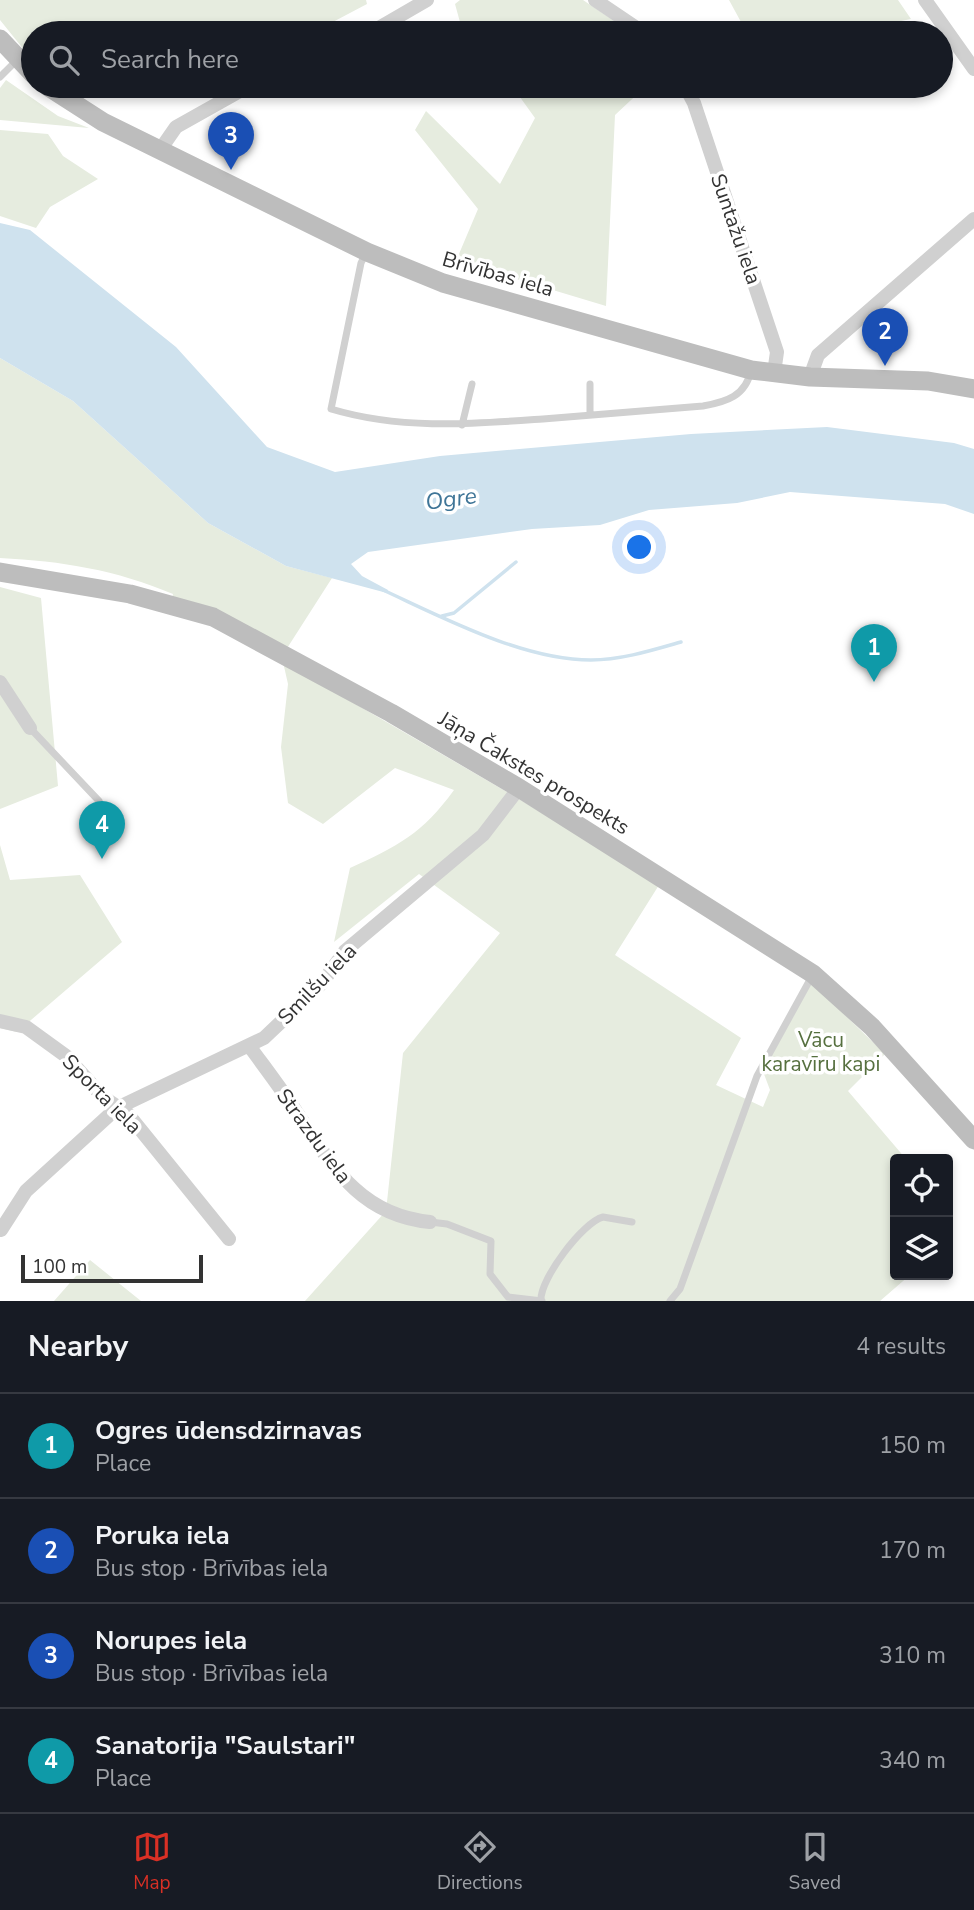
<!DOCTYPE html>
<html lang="en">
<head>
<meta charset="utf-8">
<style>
  body { margin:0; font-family:"Nunito Sans",sans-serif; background:#20242c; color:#f1f3f6 }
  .controls { position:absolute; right:21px; bottom:21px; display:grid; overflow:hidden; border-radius:7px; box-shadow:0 4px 10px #0003 }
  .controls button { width:63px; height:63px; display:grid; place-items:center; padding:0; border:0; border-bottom:2px solid #363941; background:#171b24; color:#f1f3f6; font:35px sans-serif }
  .scale { position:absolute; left:21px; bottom:18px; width:182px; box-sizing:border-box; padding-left:7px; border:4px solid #333; border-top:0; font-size:19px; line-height:24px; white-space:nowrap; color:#333; -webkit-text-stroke:5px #fff; paint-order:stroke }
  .you { position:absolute; left:640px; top:548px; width:24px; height:24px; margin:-18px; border:5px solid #fff; border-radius:50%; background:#1a73e8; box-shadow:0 0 0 10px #1a73e833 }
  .badge { display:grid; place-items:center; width:46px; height:46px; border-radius:50%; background:#d93025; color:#fff; font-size:23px; font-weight:700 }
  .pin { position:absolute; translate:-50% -58px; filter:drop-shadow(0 2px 4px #0008) }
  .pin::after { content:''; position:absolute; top:37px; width:24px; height:21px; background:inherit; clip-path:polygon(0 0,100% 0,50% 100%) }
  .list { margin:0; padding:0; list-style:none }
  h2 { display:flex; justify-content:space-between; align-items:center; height:91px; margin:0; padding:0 28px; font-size:30px }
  h2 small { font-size:23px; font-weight:400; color:#9ea1a6 }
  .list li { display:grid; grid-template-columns:46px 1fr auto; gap:21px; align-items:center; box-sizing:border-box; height:105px; padding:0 28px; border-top:2px solid #363941 }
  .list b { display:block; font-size:26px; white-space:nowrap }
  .list p { margin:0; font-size:23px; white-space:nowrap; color:#9ea1a6 }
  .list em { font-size:23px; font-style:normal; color:#9ea1a6 }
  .icon { flex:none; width:38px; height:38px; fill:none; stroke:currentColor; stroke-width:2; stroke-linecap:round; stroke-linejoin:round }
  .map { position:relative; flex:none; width:974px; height:1301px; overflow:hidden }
  .search { position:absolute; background:#171b24; box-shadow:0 4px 10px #0003; left:21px; right:21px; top:21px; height:77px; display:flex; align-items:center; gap:18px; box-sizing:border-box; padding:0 24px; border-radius:38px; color:#9ea1a6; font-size:26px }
  .sheet { height:511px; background:#171b24 }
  nav { display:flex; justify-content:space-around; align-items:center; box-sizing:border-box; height:98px; border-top:2px solid #363941; background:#171b24; font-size:19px; color:#9ea1a6 }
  nav a { display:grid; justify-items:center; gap:4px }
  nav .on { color:#d93025 }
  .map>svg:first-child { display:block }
</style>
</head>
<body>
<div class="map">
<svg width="974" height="1301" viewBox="0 0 974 1301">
  <rect width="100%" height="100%" fill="#fff"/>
  <!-- green -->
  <path fill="#e6ecdf" d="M0,0h366l1,4 -55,29h-279v28l-33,-41z
    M460,0h123l49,33h-169l-8,-29z
    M729,0h169l13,19 -70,14h-94z
    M6,80l52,36 31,12 -89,-8v-32z
    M512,86h134l-31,29 -9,191 -150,-45 22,-52 -63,-79 11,-19 74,73 35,-66z
    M0,130l48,4 15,22 35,23 -48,28 -14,21 -36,-12z
    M0,358l73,43 135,122 78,43 46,12 -48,75 -113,-50 2,-9c-57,-24 -111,-33 -173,-36z
    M0,587l41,11 17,188 -58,23z
    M283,662l231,134 145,89 -44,70 126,83 -25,47 47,22 7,-17 -9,-24 48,-86 76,74 -37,37 58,68h-11v116h15l-30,26h-575l81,-90 17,-158 97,-120 -81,-59 -85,68 16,-74c48,-22 72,-34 104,-78l-59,-22 -72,56 -35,-21 -7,-56 7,-63z
    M0,845l10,35 70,-5 42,67 -105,90 -17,-4z
    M90,1260l51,41h-87z"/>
  <!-- water -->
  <path fill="#cfe2ee" d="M0,223l30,7 146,117 91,100 68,25 105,-16 251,-22 136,-7 127,16 20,6v65l-29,-10 -155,-12 -53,11 -88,7 -49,15 -68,4 -164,23 -17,12 11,12 26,14 -1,3 -101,-27 -78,-43 -135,-122 -73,-43z"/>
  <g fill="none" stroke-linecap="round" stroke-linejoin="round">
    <!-- stream -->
    <path stroke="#cfe2ee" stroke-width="3.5" d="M383,590c61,28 140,70 208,70 30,0 62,-10 90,-18
      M442,616l12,-3 62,-51"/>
    <!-- lane -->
    <path stroke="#d0d0d0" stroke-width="7" d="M0,77l17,-17
      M366,253l-5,10 -30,146c70,21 140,15 212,10 53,-4 106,-9 160,-13 23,-4 43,-10 48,-36
      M590,415v-31
      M462,425l10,-41
      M30,728l69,73
      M430,1222l17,2 44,17 -1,33 18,23 34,4
      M541,1300c-1,-21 42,-78 62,-83l29,5
      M670,1301l10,-12 77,-213 55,-100"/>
    <!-- street -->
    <path stroke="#d0d0d0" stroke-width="14" d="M595,0l49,33
      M925,0l49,69
      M370,33l57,-33
      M685,86l9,17 83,249 -3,21
      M160,150l16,-23 73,-41
      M810,377l8,-22 156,-136
      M0,682l30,46
      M0,1021l26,6 40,29 37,41 24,16 102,126
      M250,1047c16,22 33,44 47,66 36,54 63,102 133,109
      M1,1230l25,-39 91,-83 147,-70 58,-55 23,-32 138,-116 36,-47"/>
    <!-- secondary -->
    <path stroke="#bdbdbd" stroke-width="19" d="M0,39l33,35
      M47,86l56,36 264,130 76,31 308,87 59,7 118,4 46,8
      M0,572l130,22 83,23 178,96 128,75 294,186 59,53 102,113"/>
  </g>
  <g text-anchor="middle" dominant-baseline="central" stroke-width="7" stroke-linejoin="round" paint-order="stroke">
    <!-- street labels -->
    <g font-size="21" fill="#333" stroke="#fff">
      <text transform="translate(736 229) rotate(71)">Suntažu iela</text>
      <text transform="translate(498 274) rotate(16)">Brīvības iela</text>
      <text transform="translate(534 773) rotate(31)">Jāņa Čakstes prospekts</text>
      <text transform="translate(317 984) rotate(-46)">Smilšu iela</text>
      <text transform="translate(102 1094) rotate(45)">Sporta iela</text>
      <text transform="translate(314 1136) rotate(54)">Strazdu iela</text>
    </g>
    <!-- park labels -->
    <g font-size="21" fill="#56703f" stroke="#fff">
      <text x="821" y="1040">Vācu<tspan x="821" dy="24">karavīru kapi</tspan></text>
    </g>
    <!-- water labels -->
    <g font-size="23" font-style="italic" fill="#3f7597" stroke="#fff">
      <text transform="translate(451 499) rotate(-8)">Ogre</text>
    </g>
  </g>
</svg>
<div class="controls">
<button><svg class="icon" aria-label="locate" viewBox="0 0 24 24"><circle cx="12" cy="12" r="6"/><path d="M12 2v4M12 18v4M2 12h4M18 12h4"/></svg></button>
<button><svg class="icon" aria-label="layers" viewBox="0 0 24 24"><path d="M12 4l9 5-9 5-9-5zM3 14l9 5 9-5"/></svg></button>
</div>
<div class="scale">100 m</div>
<div class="you"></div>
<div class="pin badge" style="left:874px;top:682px;background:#0f9aa8">1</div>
<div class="pin badge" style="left:885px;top:366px;background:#1a4fb4">2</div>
<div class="pin badge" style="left:231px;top:170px;background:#1a4fb4">3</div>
<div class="pin badge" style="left:102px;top:859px;background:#0f9aa8">4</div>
<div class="search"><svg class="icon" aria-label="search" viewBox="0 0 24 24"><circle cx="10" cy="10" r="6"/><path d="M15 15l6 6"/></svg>Search here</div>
</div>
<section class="sheet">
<h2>Nearby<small>4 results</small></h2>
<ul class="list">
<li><span class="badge" style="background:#0f9aa8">1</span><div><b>Ogres ūdensdzirnavas</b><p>Place</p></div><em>150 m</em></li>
<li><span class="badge" style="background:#1a4fb4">2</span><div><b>Poruka iela</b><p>Bus stop · Brīvības iela</p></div><em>170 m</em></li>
<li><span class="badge" style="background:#1a4fb4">3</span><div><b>Norupes iela</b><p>Bus stop · Brīvības iela</p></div><em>310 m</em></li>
<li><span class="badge" style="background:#0f9aa8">4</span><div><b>Sanatorija &quot;Saulstari&quot;</b><p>Place</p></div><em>340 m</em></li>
</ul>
</section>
<nav>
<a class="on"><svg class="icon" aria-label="map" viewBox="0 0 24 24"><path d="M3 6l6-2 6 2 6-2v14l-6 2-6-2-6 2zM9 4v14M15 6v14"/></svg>Map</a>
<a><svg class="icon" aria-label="directions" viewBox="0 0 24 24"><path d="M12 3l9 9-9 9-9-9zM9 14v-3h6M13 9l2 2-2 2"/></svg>Directions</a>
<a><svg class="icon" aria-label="saved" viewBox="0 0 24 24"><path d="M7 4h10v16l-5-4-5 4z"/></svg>Saved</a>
</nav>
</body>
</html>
